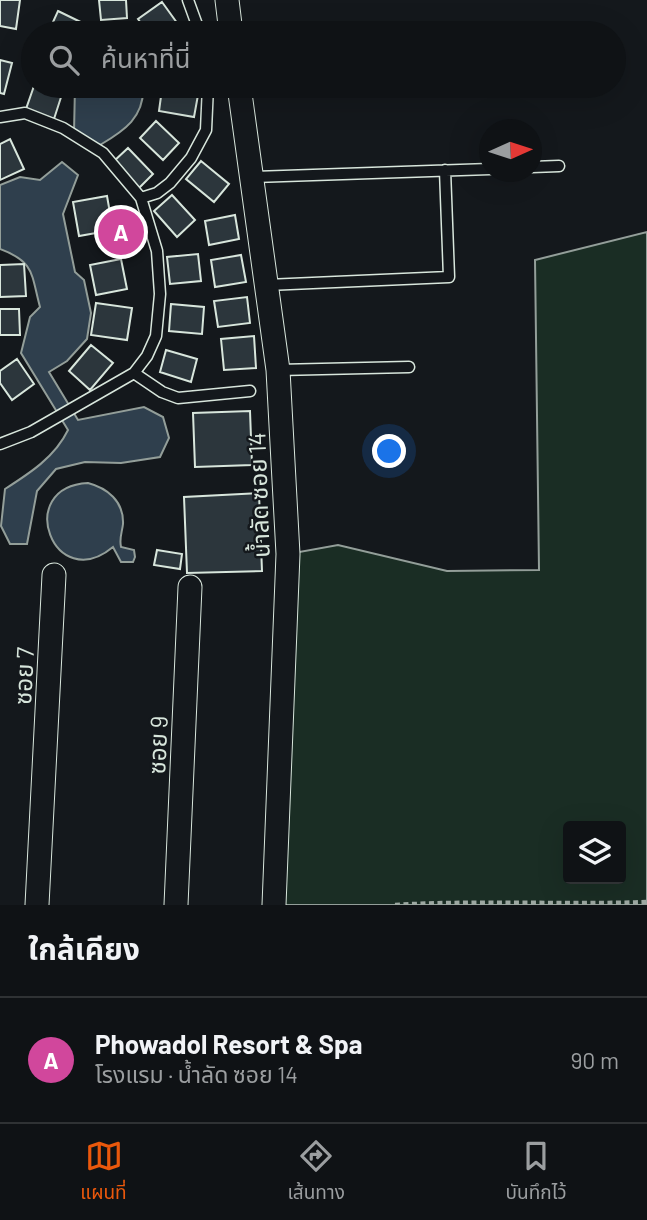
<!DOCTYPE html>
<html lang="th">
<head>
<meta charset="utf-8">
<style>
  body { margin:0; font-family:Barlow,"Noto Sans Thai",sans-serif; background:#181b1e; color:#f1f3f6 }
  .controls { position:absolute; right:21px; bottom:21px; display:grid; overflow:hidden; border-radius:7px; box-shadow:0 7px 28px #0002 }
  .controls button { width:63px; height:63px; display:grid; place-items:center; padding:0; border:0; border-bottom:2px solid #2f3234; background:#0f1215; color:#f1f3f6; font:35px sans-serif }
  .compass { position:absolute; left:479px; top:119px; width:63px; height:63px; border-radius:50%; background:#0f1215; box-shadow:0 7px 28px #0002; rotate:87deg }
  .you { position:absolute; left:390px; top:452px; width:24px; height:24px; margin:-18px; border:5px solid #fff; border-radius:50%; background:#1a73e8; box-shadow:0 0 0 10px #1a73e833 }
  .badge { display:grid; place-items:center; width:46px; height:46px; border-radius:50%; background:#ea580c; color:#fff; font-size:23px; font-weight:700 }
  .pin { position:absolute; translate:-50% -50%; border:4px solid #fff; box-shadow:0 2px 7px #0006 }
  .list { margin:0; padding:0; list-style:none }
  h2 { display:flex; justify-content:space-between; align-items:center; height:91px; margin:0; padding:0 28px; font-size:30px }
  h2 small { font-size:23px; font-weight:400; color:#9b9ea0 }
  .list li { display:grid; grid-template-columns:46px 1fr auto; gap:21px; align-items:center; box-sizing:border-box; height:126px; padding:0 28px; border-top:2px solid #2f3234 }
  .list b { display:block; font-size:26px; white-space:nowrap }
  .list p { margin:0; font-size:23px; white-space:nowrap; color:#9b9ea0 }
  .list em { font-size:23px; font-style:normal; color:#9b9ea0 }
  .icon { flex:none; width:38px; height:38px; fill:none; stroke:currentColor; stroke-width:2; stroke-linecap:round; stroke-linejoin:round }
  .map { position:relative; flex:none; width:647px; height:905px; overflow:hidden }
  .search { position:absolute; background:#0f1215; box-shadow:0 7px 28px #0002; left:21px; right:21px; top:21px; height:77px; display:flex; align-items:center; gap:18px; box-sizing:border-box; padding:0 24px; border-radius:38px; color:#9b9ea0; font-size:26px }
  .sheet { height:217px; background:#0f1215 }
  nav { display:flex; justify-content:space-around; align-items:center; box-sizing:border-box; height:98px; border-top:2px solid #2f3234; background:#0f1215; font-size:19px; color:#9b9ea0 }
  nav a { display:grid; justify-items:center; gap:4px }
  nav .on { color:#ea580c }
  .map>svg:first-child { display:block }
</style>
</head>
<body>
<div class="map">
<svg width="647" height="905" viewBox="0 0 647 905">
  <rect width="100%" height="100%" fill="#14181c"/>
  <!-- green -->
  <path fill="#1a2d24" stroke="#939e99" stroke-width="2" fill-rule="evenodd" d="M647,232v673h-373l14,-351 50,-9 109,26 92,-1 -4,-310zM568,826h53v53h-53z"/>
  <!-- water -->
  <path fill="#2f3f4d" stroke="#939e99" stroke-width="2" d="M75,86h68c2,31 -19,45 -43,59l-26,-12z
    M62,162l16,13 -15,39 12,58 9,8 7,33 -4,26 -20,22 -18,11 29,48 66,-13 19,10 6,21 -9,19 -39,6 -36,-1 -29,7 -19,22 -10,53h-17l-9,-18 4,-37c25,-16 50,-32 63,-59l-47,-77 9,-36 10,-10c-9,-33 -5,-45 -40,-58v-64l20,-8 20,3z
    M88,483c19,5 36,18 35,41 -1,9 -4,14 -2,23l13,3 1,7 -2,5h-12l-8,-15c-59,49 -100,-60 -25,-64z"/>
  <!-- building -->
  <path fill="#2c363c" stroke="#d8e6dc" stroke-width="2" d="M0,0h20l-4,29 -16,-3z
    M99,0h27l1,18 -26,2z
    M162,2l18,25 -9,6h-23l-10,-14z
    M58,11l35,17 -3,5h-42z
    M0,60l12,3 -8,31 -4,-1z
    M34,86h14l15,5 -9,28 -28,-10z
    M162,89l36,6 -4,22 -35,-6z
    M156,121l23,22 -16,17 -23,-22z
    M10,139l14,30 -24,11v-36z
    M128,148l25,26 -14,14 -26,-26z
    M201,161l28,23 -15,18 -28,-23z
    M172,195l23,25 -18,17 -23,-26z
    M107,196l6,34 -34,6 -6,-34z
    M235,215l4,24 -30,6 -4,-24z
    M198,254l3,27 -31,3 -3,-27z
    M241,255l5,27 -31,5 -4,-27z
    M121,259l6,30 -31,6 -6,-30z
    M24,264l2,32 -26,1v-32z
    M247,297l3,26 -32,4 -4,-26z
    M96,303l36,5 -5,32 -36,-5z
    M171,304l33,3 -2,27 -33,-3z
    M0,309h19l1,26h-20z
    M254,336l2,32 -32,2 -3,-31z
    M91,345l22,18 -23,27 -21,-19z
    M166,350l31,9 -6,23 -31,-10z
    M17,359l17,25 -22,16 -12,-17v-12z
    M250,411l2,54 -57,2 -2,-54z
    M259,493l3,78 -75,2 -3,-76z
    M157,550l25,4 -2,15 -26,-4z"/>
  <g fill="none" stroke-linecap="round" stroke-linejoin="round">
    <!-- lane casing -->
    <g stroke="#d8e6dc" stroke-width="13">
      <path id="lane" d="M188,0l12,33
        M0,117l25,-4 38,15 40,25 38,45 16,53 3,43 -4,42 -9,20 -13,17 -103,59 -31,12
        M532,167l27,-1
        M251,177l239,-8
        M141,198l16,-5 13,-10 21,-25 15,-28 2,-44
        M267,285l182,-8 -4,-107
        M278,370l131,-3
        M134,373l28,19 16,6 72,-7"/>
    </g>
    <!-- street casing -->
    <g stroke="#d8e6dc" stroke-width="25">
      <path id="street" d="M227,0l4,33
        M239,86l39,284 10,184 -14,351
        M37,905l17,-330
        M176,905l14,-318"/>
    </g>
    <!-- path -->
    <path stroke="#9da8a2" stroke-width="4.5" stroke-dasharray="5 3.5" stroke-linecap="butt" d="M395,905c84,-5 168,0 252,-3"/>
    <!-- lane -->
    <use href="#lane" stroke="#14181c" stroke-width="10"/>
    <!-- street -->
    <use href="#street" stroke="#14181c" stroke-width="23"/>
  </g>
  <g text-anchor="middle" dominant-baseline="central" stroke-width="5" stroke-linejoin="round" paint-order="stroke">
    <!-- street labels -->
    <g font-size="24" fill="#d8e6dc" stroke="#14181c">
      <text transform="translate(258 495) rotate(-92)">น้ำลัด ซอย 14</text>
      <text transform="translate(23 676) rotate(-87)">ซอย 7</text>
      <text transform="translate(157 745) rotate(-87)">ซอย 9</text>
    </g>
  </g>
</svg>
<div class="controls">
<button><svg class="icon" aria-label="layers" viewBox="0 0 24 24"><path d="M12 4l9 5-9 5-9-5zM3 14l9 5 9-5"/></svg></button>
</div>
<svg class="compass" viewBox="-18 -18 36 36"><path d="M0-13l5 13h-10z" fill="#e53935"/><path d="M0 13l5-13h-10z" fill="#9b9ea0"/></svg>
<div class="you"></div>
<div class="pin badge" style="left:121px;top:232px;background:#d1479c">A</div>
<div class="search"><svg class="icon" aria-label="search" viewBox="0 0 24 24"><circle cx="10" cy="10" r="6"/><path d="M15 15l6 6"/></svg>ค้นหาที่นี่</div>
</div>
<section class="sheet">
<h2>ใกล้เคียง<small></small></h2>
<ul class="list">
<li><span class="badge" style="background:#d1479c">A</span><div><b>Phowadol Resort &amp; Spa</b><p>โรงแรม · น้ำลัด ซอย 14</p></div><em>90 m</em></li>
</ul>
</section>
<nav>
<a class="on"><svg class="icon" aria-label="map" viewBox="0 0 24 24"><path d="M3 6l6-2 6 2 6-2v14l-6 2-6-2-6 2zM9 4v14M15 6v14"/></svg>แผนที่</a>
<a><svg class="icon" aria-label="directions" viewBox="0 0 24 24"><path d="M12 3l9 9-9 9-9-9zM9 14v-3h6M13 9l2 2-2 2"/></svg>เส้นทาง</a>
<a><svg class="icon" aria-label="saved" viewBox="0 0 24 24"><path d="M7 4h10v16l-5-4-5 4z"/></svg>บันทึกไว้</a>
</nav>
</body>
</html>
